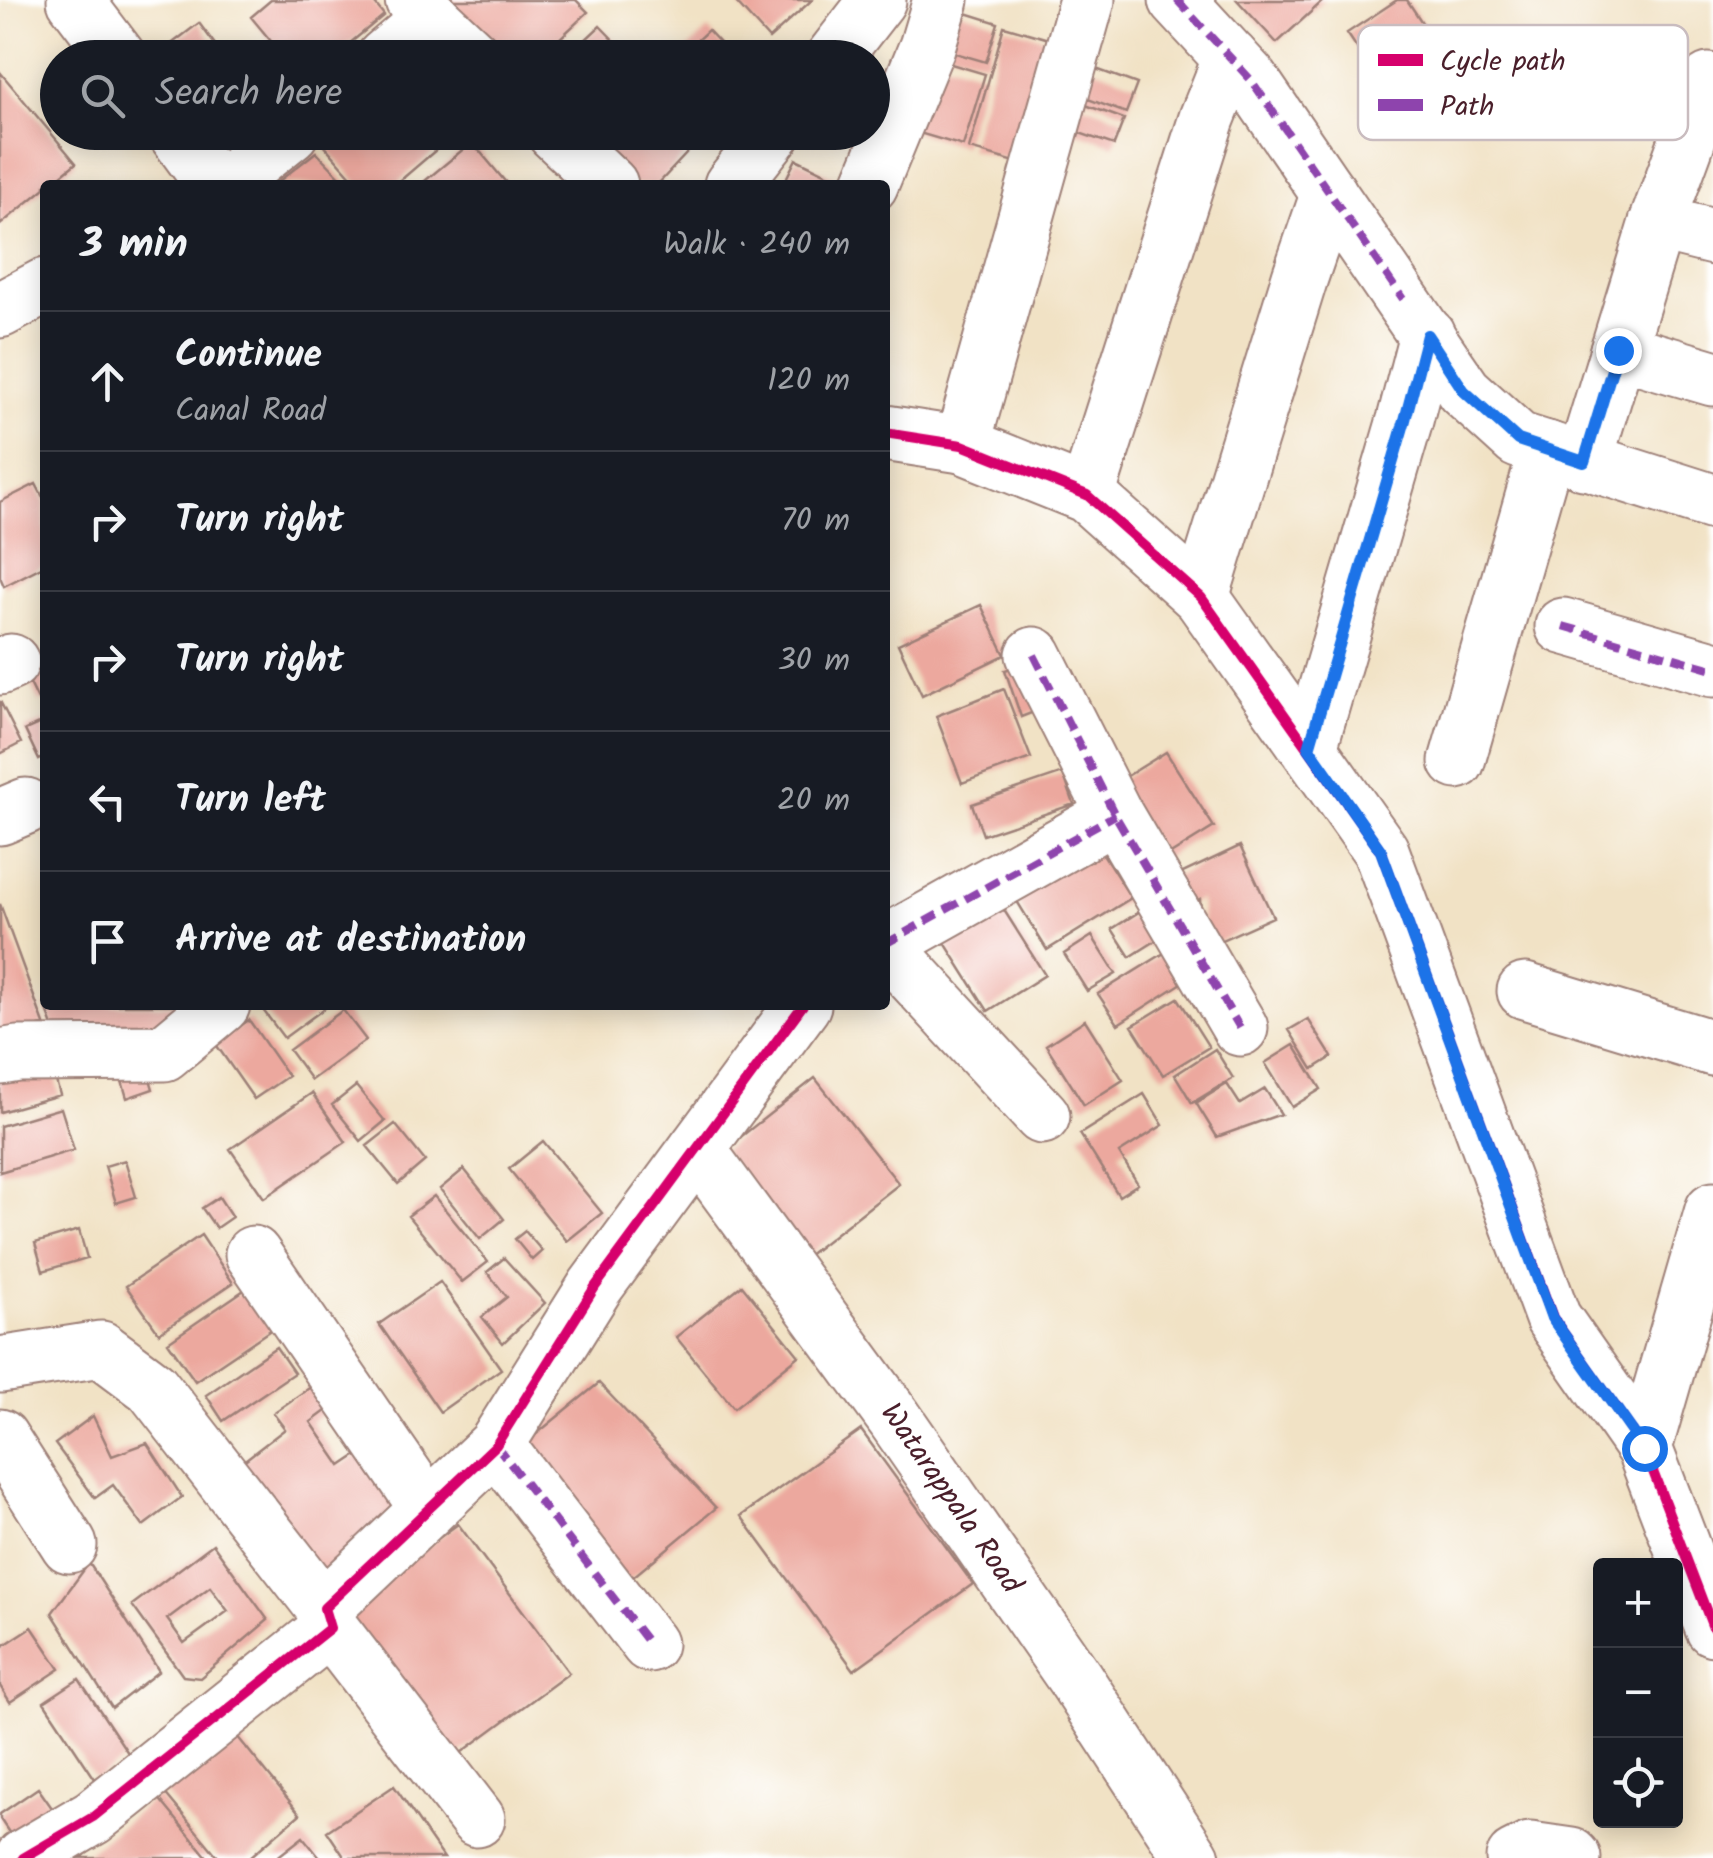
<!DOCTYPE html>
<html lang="en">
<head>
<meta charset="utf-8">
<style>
  body { margin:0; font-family:Kalam,sans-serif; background:#242831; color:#f1f3f6 }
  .controls { position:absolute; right:30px; bottom:30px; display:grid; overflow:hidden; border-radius:10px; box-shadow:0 5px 25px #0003 }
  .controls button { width:90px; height:90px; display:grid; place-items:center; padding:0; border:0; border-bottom:2px solid #363941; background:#171b24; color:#f1f3f6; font:50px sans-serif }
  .stop { position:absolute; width:30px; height:30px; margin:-22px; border:8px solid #1a73e8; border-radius:50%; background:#fff }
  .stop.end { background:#1a73e8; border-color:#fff; box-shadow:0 2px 10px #0008 }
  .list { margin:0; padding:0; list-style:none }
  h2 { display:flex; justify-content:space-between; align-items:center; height:130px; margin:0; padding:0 40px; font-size:42px }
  h2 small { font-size:32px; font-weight:400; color:#9ea1a6 }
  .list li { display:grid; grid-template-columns:65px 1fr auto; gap:30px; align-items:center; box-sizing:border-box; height:140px; padding:0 40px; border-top:2px solid #363941 }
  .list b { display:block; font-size:38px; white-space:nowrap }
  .list p { margin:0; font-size:32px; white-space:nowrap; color:#9ea1a6 }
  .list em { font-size:32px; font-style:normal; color:#9ea1a6 }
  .icon { flex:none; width:55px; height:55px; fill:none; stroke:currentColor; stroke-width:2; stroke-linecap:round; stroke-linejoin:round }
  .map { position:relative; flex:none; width:1713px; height:1858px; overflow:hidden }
  .search { position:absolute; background:#171b24; box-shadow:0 5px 25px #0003; left:40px; top:40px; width:850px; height:110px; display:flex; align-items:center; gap:25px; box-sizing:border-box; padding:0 35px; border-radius:55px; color:#9ea1a6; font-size:38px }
  .panel { position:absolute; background:#171b24; box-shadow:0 5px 25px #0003; left:40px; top:180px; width:850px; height:830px; border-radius:10px }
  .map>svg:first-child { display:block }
</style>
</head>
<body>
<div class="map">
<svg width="1713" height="1858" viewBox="0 0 1713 1858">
  <rect width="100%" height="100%" fill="#fff"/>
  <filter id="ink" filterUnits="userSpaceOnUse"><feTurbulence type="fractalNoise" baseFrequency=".01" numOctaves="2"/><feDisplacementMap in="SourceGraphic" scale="20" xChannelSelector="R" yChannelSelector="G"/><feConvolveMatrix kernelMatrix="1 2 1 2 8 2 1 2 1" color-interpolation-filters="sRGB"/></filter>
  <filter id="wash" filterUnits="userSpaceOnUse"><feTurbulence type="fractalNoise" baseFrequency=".0048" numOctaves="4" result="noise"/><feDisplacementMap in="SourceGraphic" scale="40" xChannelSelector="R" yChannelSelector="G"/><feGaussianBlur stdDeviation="2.25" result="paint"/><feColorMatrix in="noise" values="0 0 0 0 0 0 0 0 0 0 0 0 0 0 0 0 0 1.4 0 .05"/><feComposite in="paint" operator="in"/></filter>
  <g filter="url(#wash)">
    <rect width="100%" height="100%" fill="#f1e2c5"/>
    <g id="blocks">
      <!-- building -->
      <path fill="#eca89e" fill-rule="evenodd" d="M271,0h101l12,15 -52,43h-47l-34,-41z
        M448,0h128l12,12 -49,46h-44z
        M734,0h78l-43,39z
        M1237,0h87l-47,43z
        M1397,0h10l42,63 -67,45 -20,-30 17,-11 -10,-14 -6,4 -16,-24z
        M950,8l48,15 -12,39 -48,-14z
        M199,23l26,35h-72z
        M600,26l31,32h-65z
        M1004,26l52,15 -34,123 -53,-15z
        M708,30l26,28h-56z
        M931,58l54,16 -22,72 -54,-16z
        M1077,62l60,22 -11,29 -60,-22z
        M0,72l76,91 -27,22h-4v3l-45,37z
        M1072,100l52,19 -10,26 -52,-18z
        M339,132h118l-62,53h-36l-35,-40z
        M627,132h71l4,5 -45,48h-34l-24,-23z
        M472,142l36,43h-88z
        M316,152l32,33h-74z
        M796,159l54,26h-67z
        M36,484l9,17v64l-41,21 -4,-9v-75z
        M981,605l24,50 -83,40 -24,-51z
        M45,662v37l-6,3 -14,-29z
        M1023,664l16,46 -18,7 -16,-47z
        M1004,689l27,69 -69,25 -26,-67z
        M0,701l21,42 -21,11z
        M45,721v36l-6,3 -14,-30z
        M1166,752l48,75 -50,31 -48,-75z
        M1063,773l11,31 -91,31 -11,-31z
        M1098,846l33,52 -84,52 -32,-52z
        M1240,846l33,71 -69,31 -4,-49 -15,7 -13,-28z
        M990,888l55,87 -57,36 -55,-87z
        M0,904l44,120 -44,16z
        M1142,910l18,28 -30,19 -18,-28z
        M1092,936l24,38 -29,17 -23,-37z
        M1174,947l19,29 -75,48 -20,-30z
        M1178,998l31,49 -46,28 -31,-49z
        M45,1005h148l5,15 -138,24z
        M269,1005h60l-45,33 -21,-28z
        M343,1010l23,30 -55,40 -22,-30z
        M1308,1019l24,38 -19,12 -24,-39z
        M249,1020l39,56 -34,23 -39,-56z
        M1085,1020l38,60 -39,25 -38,-60z
        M1294,1045l27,44 -29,18 -27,-44z
        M1215,1049l18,29 -41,25 -17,-28z
        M144,1059l9,30 -26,9 -9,-31z
        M51,1064l9,31 -60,17v-33z
        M815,1078l84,106 -92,72 -84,-105z
        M1227,1084l13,20 25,-15 16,25 -64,23 -21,-34z
        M356,1086l29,35 -24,20 -29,-36z
        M312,1093l34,49 -82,56 -34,-49z
        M1144,1094l19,31 -44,28 19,31 -19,12 -39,-62z
        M61,1108l13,42 -74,22v-46z
        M395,1124l30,37 -27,23 -31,-38z
        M543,1141l59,72 -35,28 -58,-72z
        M125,1160l11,37 -20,6 -11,-37z
        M464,1169l40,50 -24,20 -40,-50z
        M434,1196l54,66 -26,20 -54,-66z
        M219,1197l13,20 -16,11 -14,-20z
        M79,1230l8,28 -44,13 -8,-28z
        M525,1231l17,20 -10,9 -17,-21z
        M201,1235l32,48 -74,50 -33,-47z
        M504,1258l41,45 -42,40 -21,-26 25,-20 -20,-25z
        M440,1282l61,87 -61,43 -61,-88z
        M742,1285l57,71 -65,52 -58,-71z
        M250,1286l28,39 -83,56 -27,-39z
        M276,1347l18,26 -71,48 -17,-26z
        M318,1382l16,23 -23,17 30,44 24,-16 36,53 -88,81 -85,-111 57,-44 -12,-16z
        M599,1383l117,125 -95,79 -109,-133z
        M93,1416l19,40 35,-13 35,54 -39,29 -30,-41 -18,13 -40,-54z
        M861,1430l112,154 -119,86 -113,-154z
        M458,1524l111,149 -119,88 -112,-149z
        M213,1544l55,76 -68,58 -17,-2 -51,-71zM210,1587l18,24 -44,32 -17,-24z
        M89,1563l70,108 -47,37 -60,-95z
        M32,1627l28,42 -50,33 -10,-16v-38z
        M79,1679l51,77 -35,23 -51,-77z
        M237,1736l63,78 -51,44h-30l-55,-66z
        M394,1786l50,72h-99l-18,-27z
        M38,1788l21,30 -41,28 -18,-27v-5z
        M157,1796l51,62h-127z
        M303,1837l17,21h-44z"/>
    </g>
  </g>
  <g filter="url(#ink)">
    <use href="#blocks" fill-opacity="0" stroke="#9e8078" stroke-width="2.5"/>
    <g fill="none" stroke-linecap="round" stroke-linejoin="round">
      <!-- minor casing -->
      <g stroke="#9e8078" stroke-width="59">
        <g id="minor">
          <path d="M75,0l44,58"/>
          <path d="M413,0l62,58"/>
          <path d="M1177,0l74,80 213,311 54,49 195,62"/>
          <path d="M384,58l48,-41"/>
          <path d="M833,58l45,-58"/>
          <path d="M175,132l39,53"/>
          <path d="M554,132l56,53"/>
          <path d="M225,185l66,-53"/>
          <path d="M732,185l42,-53"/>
          <path d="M870,185l57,-138 14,-47"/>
          <path d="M1657,223l56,14"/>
          <path d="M0,310l45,-24"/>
          <path d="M1618,350l95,28"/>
          <path d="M885,433l77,12 125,50 114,102 180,254 172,467 91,130 69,180"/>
          <path d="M962,445l125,-445"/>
          <path d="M1584,462l73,-239 52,-142"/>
          <path d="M1087,495l120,-377 24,-60"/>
          <path d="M1201,597l99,-320 29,-84"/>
          <path d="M1563,626l150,43"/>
          <path d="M1034,655l81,160 125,213"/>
          <path d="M0,667l11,-5"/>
          <path d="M1309,748l96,-328 22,-85"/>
          <path d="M1457,761l90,-312"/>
          <path d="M0,817l26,-11"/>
          <path d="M885,944l230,-129"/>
          <path d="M885,946l157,170"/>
          <path d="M1525,991l188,57"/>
          <path d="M0,1057l18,-3 146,-1 58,-48"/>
          <path id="s1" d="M697,1149l198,270 181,261 116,178"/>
          <path d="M253,1254l175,255"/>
          <path d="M0,1365l101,-16 51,38 172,221"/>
          <path d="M0,1437l69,108"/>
          <path d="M496,1445l153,199"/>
          <path d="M1644,1448l69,-238"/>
          <path d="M330,1628l147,191"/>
          <path d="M23,1858l70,-41 237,-189 -6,-20 172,-163 99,-158 208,-282"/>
          <path d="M1514,1858l16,-8 41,6 2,2"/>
        </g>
      </g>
      <!-- minor -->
      <use href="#minor" stroke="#fff" stroke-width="55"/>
      <!-- quiet -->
      <path stroke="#8e44ad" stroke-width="8" stroke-dasharray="15 8" stroke-linecap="butt" d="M1177,0l74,80 152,219
        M1563,626l150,43
        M1034,655l81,160 125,213
        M885,944l230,-129
        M496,1445l153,199"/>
      <!-- cycleway casing -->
      <g stroke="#fff" stroke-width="16">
        <path id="cycleway" d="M885,433l77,12 125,50 114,102 180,254 172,467 91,130 69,180
          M23,1858l70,-41 237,-189 -6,-20 172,-163 99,-158 208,-282"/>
      </g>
      <!-- cycleway -->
      <use href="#cycleway" stroke="#d6006c" stroke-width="10"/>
    </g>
  </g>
  <g fill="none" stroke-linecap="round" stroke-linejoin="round" filter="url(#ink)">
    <!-- route -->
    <path stroke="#1a73e8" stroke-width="12" d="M1618,350l-34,112 -66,-22 -54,-49 -37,-56 -22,85 -96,328 72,103 171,467 92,130"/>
  </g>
  <g text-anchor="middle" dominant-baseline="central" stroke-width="8" stroke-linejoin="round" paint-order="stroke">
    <!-- street labels -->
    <g font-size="30" fill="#4a1f2b" stroke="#fff">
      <text stroke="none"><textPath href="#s1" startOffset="432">Watarappala Road</textPath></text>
    </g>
  </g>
  <!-- legend -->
  <rect x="1358" y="25" width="330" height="115" rx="15" fill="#fff" stroke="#c9bcbf" stroke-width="2.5"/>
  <rect x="1378" y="54" width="45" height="12" fill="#d6006c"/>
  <rect x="1378" y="99" width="45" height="12" fill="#8e44ad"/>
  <g font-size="28" fill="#4a1f2b">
    <text x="1440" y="70">Cycle path</text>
    <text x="1440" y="115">Path</text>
  </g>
</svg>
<div class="controls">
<button>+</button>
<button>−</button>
<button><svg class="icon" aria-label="locate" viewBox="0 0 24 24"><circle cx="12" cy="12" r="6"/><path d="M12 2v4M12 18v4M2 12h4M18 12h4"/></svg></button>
</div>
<div class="stop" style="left:1644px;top:1448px"></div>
<div class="stop end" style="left:1618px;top:350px"></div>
<div class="search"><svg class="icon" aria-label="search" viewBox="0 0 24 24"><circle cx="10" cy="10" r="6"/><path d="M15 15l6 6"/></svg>Search here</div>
<section class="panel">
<h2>3 min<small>Walk · 240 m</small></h2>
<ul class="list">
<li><svg class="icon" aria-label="ahead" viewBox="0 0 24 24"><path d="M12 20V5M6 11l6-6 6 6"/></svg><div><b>Continue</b><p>Canal Road</p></div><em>120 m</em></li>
<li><svg class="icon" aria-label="right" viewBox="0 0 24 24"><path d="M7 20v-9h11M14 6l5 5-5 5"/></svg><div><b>Turn right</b></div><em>70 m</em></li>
<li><svg class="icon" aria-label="right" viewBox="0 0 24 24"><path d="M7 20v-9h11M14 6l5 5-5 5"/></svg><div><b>Turn right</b></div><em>30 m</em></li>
<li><svg class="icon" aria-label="left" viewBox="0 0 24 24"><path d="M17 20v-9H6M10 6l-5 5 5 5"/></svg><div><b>Turn left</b></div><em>20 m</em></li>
<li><svg class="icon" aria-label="arrive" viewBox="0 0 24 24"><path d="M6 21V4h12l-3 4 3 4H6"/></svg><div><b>Arrive at destination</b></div></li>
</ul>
</section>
</div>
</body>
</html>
